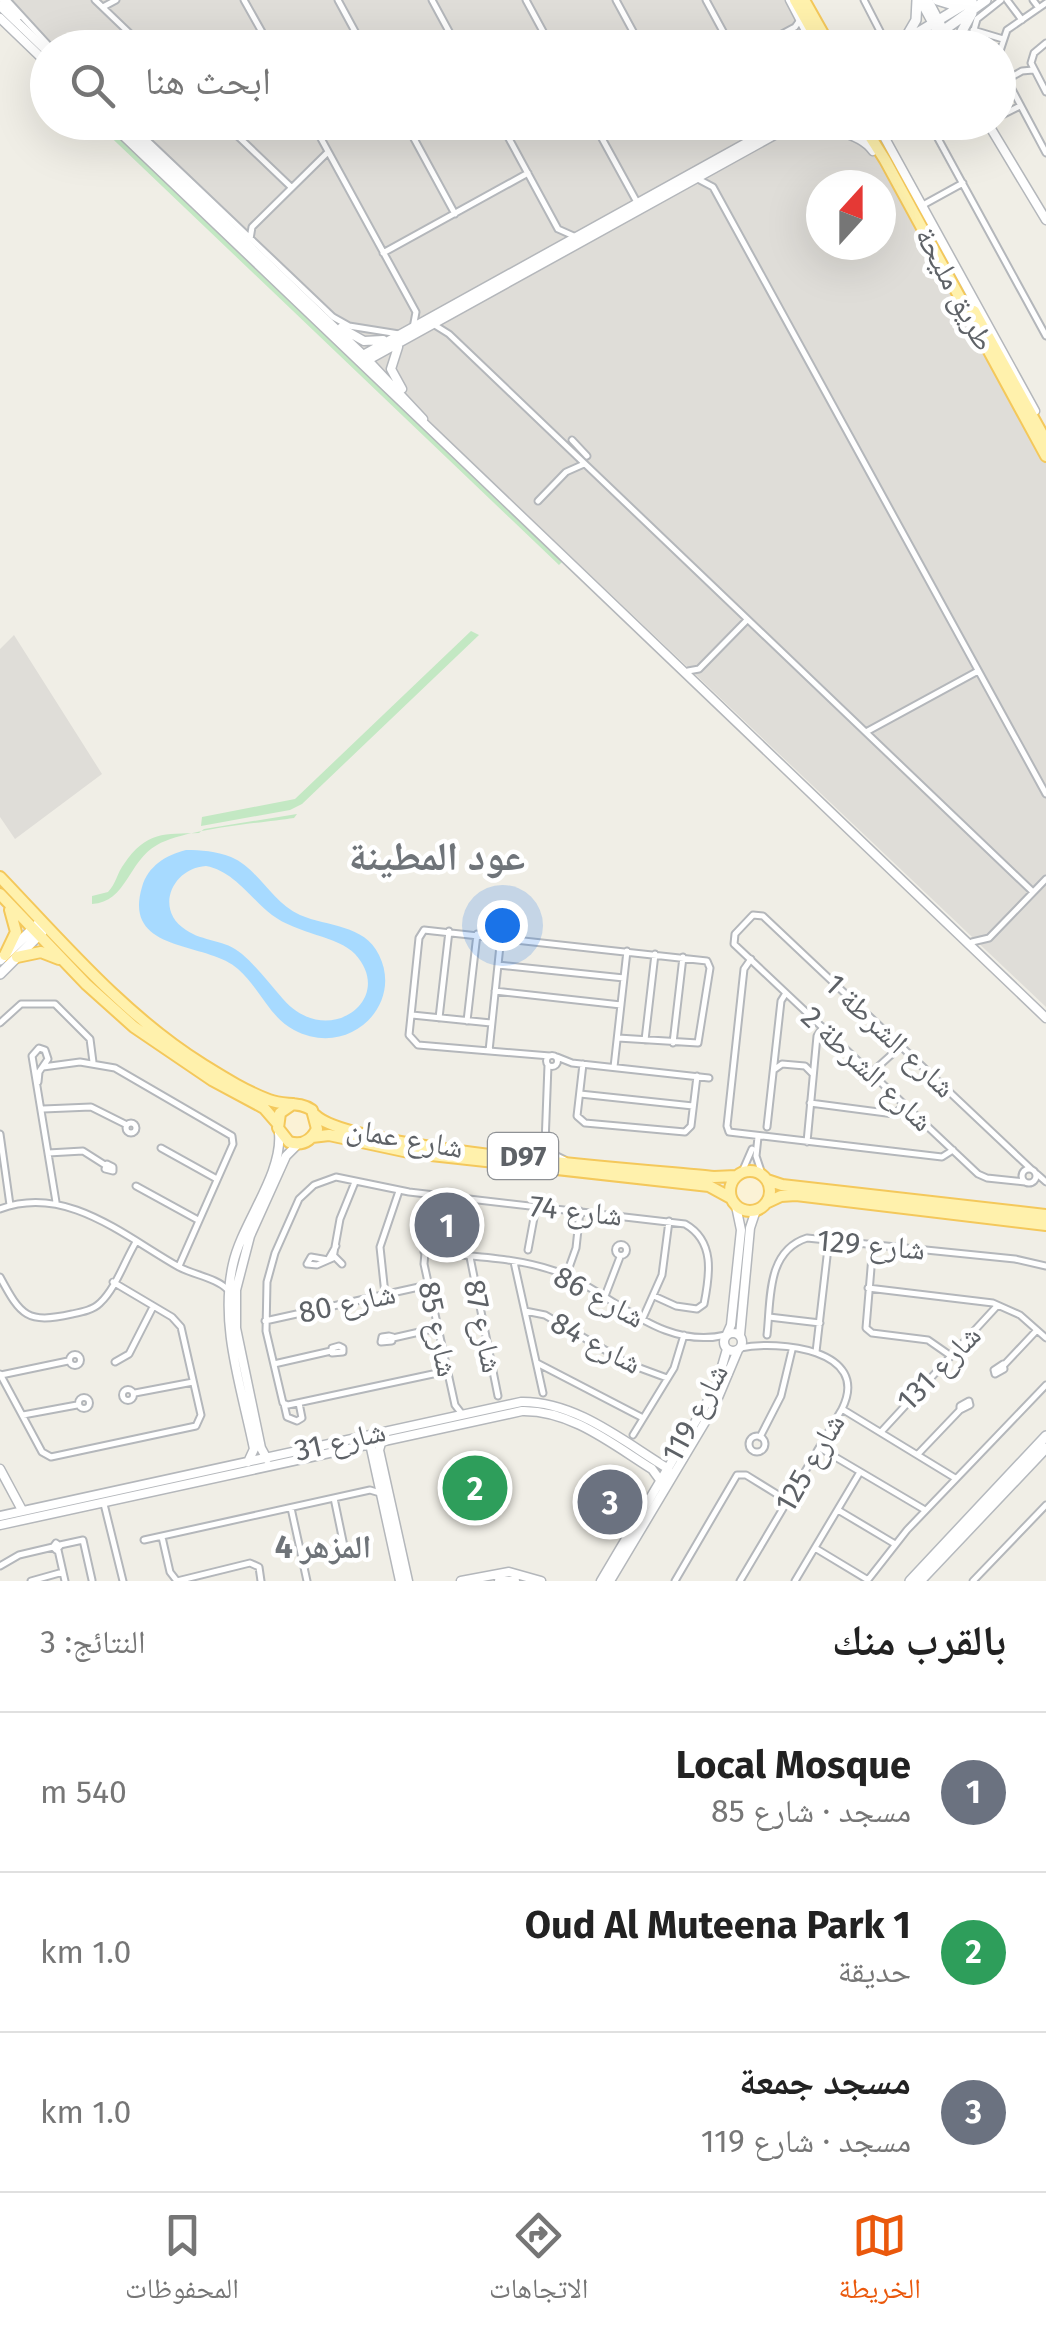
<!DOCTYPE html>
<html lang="ar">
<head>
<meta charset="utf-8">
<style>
  body { margin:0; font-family:"Fira Sans","Noto Naskh Arabic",sans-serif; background:#f2f2f2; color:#222; direction:rtl }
  .compass { position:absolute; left:806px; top:170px; width:90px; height:90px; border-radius:50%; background:#fff; box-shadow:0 10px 40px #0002; rotate:21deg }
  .you { position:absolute; left:502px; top:925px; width:35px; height:35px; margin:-25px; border:8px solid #fff; border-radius:50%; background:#1a73e8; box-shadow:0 0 0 15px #1a73e833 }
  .badge { display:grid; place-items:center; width:65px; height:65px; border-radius:50%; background:#ea580c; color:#fff; font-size:32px; font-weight:700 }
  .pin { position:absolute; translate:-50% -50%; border:5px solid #fff; box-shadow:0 2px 10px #0006 }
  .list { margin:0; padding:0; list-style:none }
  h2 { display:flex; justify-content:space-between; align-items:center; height:130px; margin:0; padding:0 40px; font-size:42px }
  h2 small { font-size:32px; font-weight:400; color:#767676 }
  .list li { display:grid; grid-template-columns:65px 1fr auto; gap:30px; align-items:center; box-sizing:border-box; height:160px; padding:0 40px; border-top:2px solid #e0e0e0 }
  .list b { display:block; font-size:38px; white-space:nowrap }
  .list p { margin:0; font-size:32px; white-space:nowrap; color:#767676 }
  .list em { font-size:32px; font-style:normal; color:#767676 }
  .icon { flex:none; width:55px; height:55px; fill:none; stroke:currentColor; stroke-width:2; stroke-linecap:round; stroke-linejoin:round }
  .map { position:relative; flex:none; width:1046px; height:1581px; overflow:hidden; direction:ltr }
  .search { position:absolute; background:#fff; box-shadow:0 10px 40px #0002; left:30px; right:30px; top:30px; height:110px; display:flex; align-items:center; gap:25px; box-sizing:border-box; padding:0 35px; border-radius:55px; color:#767676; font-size:38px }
  .sheet { height:610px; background:#fff }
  nav { display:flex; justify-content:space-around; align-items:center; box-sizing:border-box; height:140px; border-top:2px solid #e0e0e0; background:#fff; font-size:28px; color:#767676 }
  nav a { display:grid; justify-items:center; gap:5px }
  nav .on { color:#ea580c }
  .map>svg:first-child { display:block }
</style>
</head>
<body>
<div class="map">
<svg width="1046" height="1581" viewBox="0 0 1046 1581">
  <rect width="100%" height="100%" fill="#f0eee6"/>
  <!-- industrial -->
  <path fill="#dfddd8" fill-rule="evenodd" d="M0,0h800l27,47 -779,1 -1,10 -47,-46z
    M114,123h676l-333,185 350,-185h52l187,337v547zM821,185h60v60h-60z
    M14,635l88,139 -87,65 -15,-22v-168z"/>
  <!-- green -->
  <path fill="#c3e8c3" d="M96,123h8l459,438 -4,4z
    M471,631l8,4 -177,169 -12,6 -89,16 1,-9 93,-18z
    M297,814l-3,4c-34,5 -109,11 -137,27 -29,16 -30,57 -65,59v-8l16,-4c8,-8 9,-19 16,-28 22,-33 41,-30 75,-31l5,-4z"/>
  <!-- sand -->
  <path fill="#fbf2d6" d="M300,1105l15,14 -5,16c-17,7 -28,0 -28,-19z
    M734 1191a16 16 0 1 1 32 0a16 16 0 1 1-32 0Z"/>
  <!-- water -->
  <path fill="#a7daff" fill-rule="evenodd" d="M186,850c15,0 30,1 45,7 28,12 40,45 69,58 28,12 64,9 79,40 25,50 -30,104 -85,75 -25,-13 -35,-43 -56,-61 -31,-28 -116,-15 -96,-82 6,-21 24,-32 44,-37zM206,866c28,5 45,33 66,49 25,19 66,21 83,39 42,46 -28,96 -72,45 -13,-15 -26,-32 -41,-45 -17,-15 -39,-12 -56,-24 -32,-20 -14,-62 20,-64z"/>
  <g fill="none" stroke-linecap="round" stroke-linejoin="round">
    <!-- minor casing -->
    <g stroke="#b4b7bb" stroke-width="9">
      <path id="minor" d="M2,0l16,18
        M7,0l44,48
        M95,0l50,48
        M244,0l27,48
        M338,0l26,48
        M432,0l26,48
        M526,0l26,48
        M616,0l26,48
        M706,0l26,48
        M864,0l18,35
        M1007,0l15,20
        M1033,0l6,8
        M103,7l13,-7
        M973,30l30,9
        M1046,43l-12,10 -3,10 15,29
        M756,48l39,-21 5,-7
        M969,48l8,-29 24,-19
        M998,57l9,-27 39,-27
        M998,63l48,90
        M1006,80l16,-9 11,-1
        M998,117l22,-11
        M128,122l205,195 16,9 50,8
        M223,122l68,65
        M312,122l104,190 -3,16
        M405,122l50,92
        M500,122l58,107 18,8
        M593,122l45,82
        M929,122l117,214
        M600,133l19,-11
        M696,178l17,9 333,607
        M923,205l40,-22
        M250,239l2,-12 76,-75
        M383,253l145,-80
        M433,324l16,10 584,558
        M572,440l15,16
        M538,501l28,-29 18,-8
        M688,671l11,-2 48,-49
        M866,732l112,-61
        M972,942l17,-4 57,-59
        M751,959l-7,10 -17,157 2,6 213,25 11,-7
        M498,965l126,13
        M495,991l126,14
        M412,1015l79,8
        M439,1018l10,-87
        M467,1021l10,-87
        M0,1023l21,-19h34l35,35 3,23
        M645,1040l10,-86
        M673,1043l10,-86
        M489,1051l12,-115
        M546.5 1061a5.5 5.5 0 1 1 11 0a5.5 5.5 0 1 1-11 0Z
        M550,1056l-132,-11 -9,-10 10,-97 5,-8 283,31 3,7 -12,75 -80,-5
        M557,1057l15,6 137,15
        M583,1064l-6,52 8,7 100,9 6,-6 6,-50
        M548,1065l-3,79 6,9 14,7
        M43,1067l37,-5 35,6 117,68 1,8 -54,122
        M614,1067l13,-116
        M775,1069l7,-5 23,2 8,8
        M871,1073l30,-27
        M38,1082l1,-10 9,-13 -3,-9 -6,-2 -7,8 24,146
        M580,1094l113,12
        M810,1103l84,11 11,-9
        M43,1109l48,-2 34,17
        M126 1128a5 5 0 1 1 10 0a5 5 0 1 1-10 0Z
        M767,1127l14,-126 5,-8
        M0,1134l10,71
        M758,1137l-2,19 6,18
        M807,1142l10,-106 6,-9
        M161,1148l54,30
        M48,1153l35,-2 22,14
        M522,1155l14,-5 7,-11
        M107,1164l6,3v4l-8,-2z
        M1022 1176a7 7 0 1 1 14 0a7 7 0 1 1-14 0Z
        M742,1172l10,-23
        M1037,1174l9,8
        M1025,1182l-38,-4 -9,-4 -244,-230 1,-10 18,-19 10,1 268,253
        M136,1186l62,34
        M446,1197l-20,44 -2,23 31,141 7,9
        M0,1209c66,-25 124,27 179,58 15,8 38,11 49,23
        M873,1244l-7,84 6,5 56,7 23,16
        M615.5 1250a5.5 5.5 0 1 1 11 0a5.5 5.5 0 1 1-11 0Z
        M336,1246l-8,14 -17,-3 -4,7 10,1 16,-7 7,-39 15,-37
        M528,1250l8,-43
        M424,1252c43,4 90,5 131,19 57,20 104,80 171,64
        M334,1256l8,8
        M470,1257l28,139
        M514,1262l29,131
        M566,1276l10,-28 4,-37
        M0,1277c21,39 27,47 72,37 10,-2 21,-4 28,-11 16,-15 25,-43 36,-61
        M868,1288l125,15 27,12 26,23
        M385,1294l-5,-47 19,-56
        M605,1296l15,-39
        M525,1311l20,4 84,49 38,14
        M769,1317l51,6
        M642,1320l20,-45 7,-54
        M265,1321l163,-36
        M767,1335c4,-35 -1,-84 40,-97l208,21 31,7
        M389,1336l4,1 -1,4 -11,1 1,-5z
        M393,1338l44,-10
        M339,1346l4,2v4l-11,1v-5z
        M816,1352l13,-113
        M69.5 1360a5.5 5.5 0 1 1 11 0a5.5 5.5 0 1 1-11 0Z
        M115,1362l14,-8 24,-47
        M537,1363l106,55
        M274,1364l57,-13
        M1003,1364l1,5 -9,5 -1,-4z
        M1004,1365l33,-35
        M447,1371l-159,34 -5,-2 -17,-72 1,-49 8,-29 24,-54 15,-14 22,-8 73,15 276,32c30,17 25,50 19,80l-7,5 -21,-3 -22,-10
        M0,1374l42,78 9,5 145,-31 5,-11 -20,-88 -9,-10 -59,-35
        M1,1375l67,-14
        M122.5 1395a5.5 5.5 0 1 1 11 0a5.5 5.5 0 1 1-11 0Z
        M135,1393l58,-11
        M78.5 1403a5.5 5.5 0 1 1 11 0a5.5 5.5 0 1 1-11 0Z
        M969,1401l1,4 -10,5v-4z
        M284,1404l3,13 10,4 5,-3 -3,-15
        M842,1409l113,69
        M23,1415l54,-10
        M881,1432l116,-126
        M633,1435l41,-67 10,-33
        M749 1444a8 8 0 1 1 16 0a8 8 0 1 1-16 0Z
        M760,1437l21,-41 11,-46
        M820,1448l105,62
        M918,1454l42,-44
        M334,1498l10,48
        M104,1504l19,77
        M291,1508l16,73
        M838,1510l57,34
        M162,1537l8,35 7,9
        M144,1540l226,-50 10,3
        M56,1543l4,3 -4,4 -3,-3z
        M60,1545l23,-5 9,40
        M340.5 1552a5.5 5.5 0 1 1 11 0a5.5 5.5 0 1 1-11 0Z
        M815,1548l53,32
        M58,1550l7,31
        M0,1566l19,-11 34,-8
        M31,1581l32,-9
        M177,1581l73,-18 9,4 2,14
        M675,1581l62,-106h9l42,26
        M740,1581l102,-172c30,-60 -64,-69 -102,-61
        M795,1581l65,-109
        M867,1581l40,-51 139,-145
        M973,1581l73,-76"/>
    </g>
    <!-- tertiary casing -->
    <g stroke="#b4b7bb" stroke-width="11">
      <path id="tertiary" d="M790,0l25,48
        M920,0l26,48
        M928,0l25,48
        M0,6l48,46
        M0,18l48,46
        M109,122l937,896
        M120,122l243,233 60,64
        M876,122l159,289
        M987,122l59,98
        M794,125c24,1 65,6 79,26
        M341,328l23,13 19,-1
        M398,347l-7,22 11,20
        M363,355l421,-233
        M368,360l430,-238
        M724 1342a9 9 0 1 1 18 0a9 9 0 1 1-18 0Z
        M727,1334l4,-9 10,-95 -5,-24
        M740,1335l10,-107 6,-18
        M369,1439l31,142
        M382,1440l-3,10 29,131
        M267,1459l-6,-11 -25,-120v-38l14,-54 36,-80 12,-12
        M248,1462l6,-13c-12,-60 -35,-124 -21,-185 9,-41 50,-90 46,-131
        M0,1469l22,41
        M0,1516l521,-114c54,-1 102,39 146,66l3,6 -6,15
        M0,1525l522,-114c49,-1 90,33 130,58l8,11
        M461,1581l48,-9 32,9
        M499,1581h16
        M601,1581l115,-194 11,-38
        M610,1581l104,-174 24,-57"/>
    </g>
    <!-- secondary casing -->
    <g stroke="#b5b9be" stroke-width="12">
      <path id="secondary" d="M937,0l13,4 14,-4
        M905,39l11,-19 1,-20
        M892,48l80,-48
        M909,48l35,-18 42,-30
        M922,48h11
        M959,48l3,-17 10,-18
        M0,960l38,-36
        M0,974l42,-42
        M910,1581l136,-145
        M920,1581l126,-133"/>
    </g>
    <!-- primary casing -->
    <g stroke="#f4c85b" stroke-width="14">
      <path id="primary" d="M795,0l27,48
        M804,0l27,48
        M861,122l24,38 161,296
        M974,311l72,130
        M0,877c63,66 124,138 202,187 21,13 43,27 67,36 15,6 30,1 43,10l5,19c-6,12 -15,17 -28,13l-11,-14 2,-15 13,-9
        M0,894l86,90 48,43 78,53 52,28 13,15
        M5,955l11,-23 -6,-22
        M17,957l24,-5 18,7
        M315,1115c35,35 333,55 399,62l22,-1
        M312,1137l17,-2 84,18 296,33 22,12
        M730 1191a20 20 0 1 1 40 0a20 20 0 1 1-40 0Z
        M767,1180l15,5 264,30
        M766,1203l15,-7 15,-1 250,30"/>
    </g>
    <!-- minor -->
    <use href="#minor" stroke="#fff" stroke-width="5"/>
    <!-- tertiary -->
    <use href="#tertiary" stroke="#fff" stroke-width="8"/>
    <!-- secondary -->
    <use href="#secondary" stroke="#fff" stroke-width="9"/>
    <!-- primary -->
    <use href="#primary" stroke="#fff1ac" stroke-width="10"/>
  </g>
  <g text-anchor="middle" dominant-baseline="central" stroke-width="9" stroke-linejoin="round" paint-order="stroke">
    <!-- shield labels -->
    <rect fill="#fff" stroke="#8e9195" stroke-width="2.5" x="488" y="1133" width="70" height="46" rx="8"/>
    <g font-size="28" font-weight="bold" fill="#5e6267">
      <text x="523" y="1156">D97</text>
    </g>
    <!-- street labels -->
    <g font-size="30" fill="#5e6267" stroke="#fff">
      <text transform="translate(955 289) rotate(62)">طريق مليحة</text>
      <text transform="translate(890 1036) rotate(43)">شارع الشرطة 1</text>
      <text transform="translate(867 1069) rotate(43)">شارع الشرطة 2</text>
      <text transform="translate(405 1138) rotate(10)">شارع عمان</text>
      <text transform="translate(576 1211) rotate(6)">شارع 74</text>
      <text transform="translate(871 1245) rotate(5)">شارع 129</text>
      <text transform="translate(599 1297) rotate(28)">شارع 86</text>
      <text transform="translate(347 1303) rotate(-12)">شارع 80</text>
      <text transform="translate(483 1326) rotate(78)">شارع 87</text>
      <text transform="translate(438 1329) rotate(78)">شارع 85</text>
      <text transform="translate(596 1343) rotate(28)">شارع 84</text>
      <text transform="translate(939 1368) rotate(-46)">شارع 131</text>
      <text transform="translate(695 1413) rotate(-62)">شارع 119</text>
      <text transform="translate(340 1441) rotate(-13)">شارع 31</text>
      <text transform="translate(810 1463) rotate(-60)">شارع 125</text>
    </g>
    <!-- neighbourhood labels -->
    <g font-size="32" font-weight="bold" fill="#6f7479" stroke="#fff">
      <text x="323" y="1547">المزهر 4</text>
    </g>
    <!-- district labels -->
    <g font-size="40" font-weight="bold" fill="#6f7479" stroke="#fff">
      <text x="437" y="857">عود المطينة</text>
    </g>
  </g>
</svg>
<svg class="compass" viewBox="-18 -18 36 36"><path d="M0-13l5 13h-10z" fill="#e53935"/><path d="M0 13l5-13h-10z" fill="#767676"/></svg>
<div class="you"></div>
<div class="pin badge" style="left:447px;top:1225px;background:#6b7280">1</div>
<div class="pin badge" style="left:475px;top:1488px;background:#2e9e5b">2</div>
<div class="pin badge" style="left:610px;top:1502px;background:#6b7280">3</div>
<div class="search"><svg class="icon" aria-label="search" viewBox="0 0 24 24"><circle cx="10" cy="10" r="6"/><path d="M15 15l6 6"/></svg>ابحث هنا</div>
</div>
<section class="sheet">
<h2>بالقرب منك<small>النتائج: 3</small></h2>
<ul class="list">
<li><span class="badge" style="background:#6b7280">1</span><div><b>Local Mosque</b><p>مسجد · شارع 85</p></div><em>540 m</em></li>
<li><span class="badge" style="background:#2e9e5b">2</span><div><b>Oud Al Muteena Park 1</b><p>حديقة</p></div><em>1.0 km</em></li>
<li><span class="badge" style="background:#6b7280">3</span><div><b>مسجد جمعة</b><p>مسجد · شارع 119</p></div><em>1.0 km</em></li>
</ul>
</section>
<nav>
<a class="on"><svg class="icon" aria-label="map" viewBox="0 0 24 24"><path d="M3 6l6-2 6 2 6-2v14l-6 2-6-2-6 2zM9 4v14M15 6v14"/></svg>الخريطة</a>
<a><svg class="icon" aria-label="directions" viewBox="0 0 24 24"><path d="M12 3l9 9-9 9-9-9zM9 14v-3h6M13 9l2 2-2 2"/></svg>الاتجاهات</a>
<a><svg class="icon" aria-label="saved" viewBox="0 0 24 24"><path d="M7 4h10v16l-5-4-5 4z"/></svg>المحفوظات</a>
</nav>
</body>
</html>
